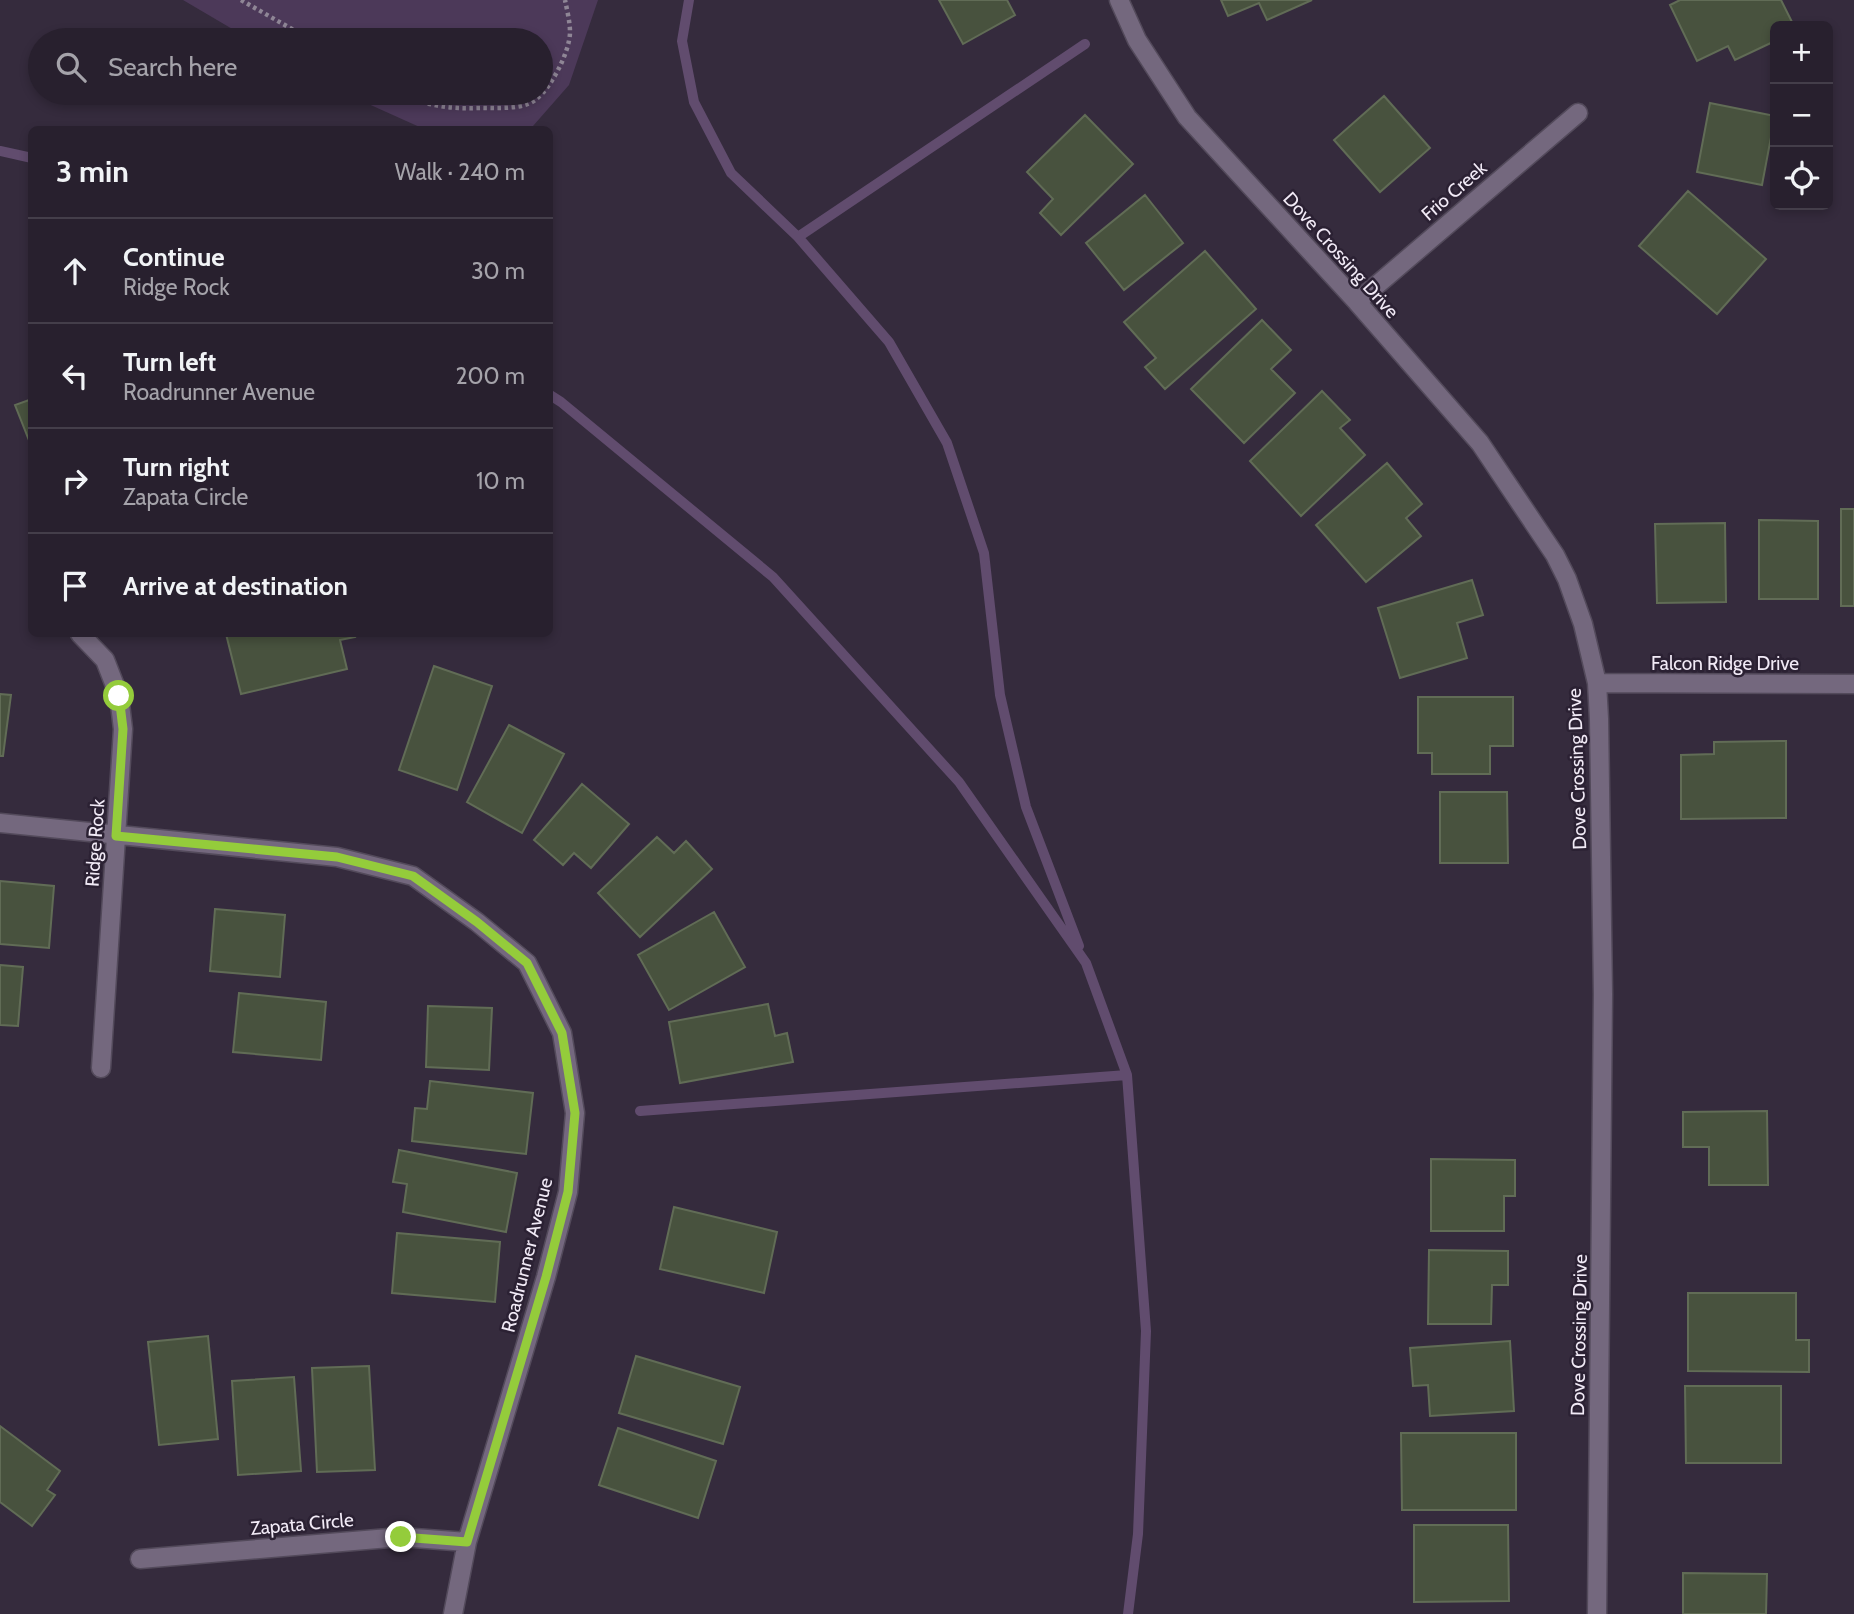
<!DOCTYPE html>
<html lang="en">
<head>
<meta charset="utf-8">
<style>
  body { margin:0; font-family:Cabin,sans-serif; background:#302836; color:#f1f3f6 }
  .controls { position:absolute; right:21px; top:21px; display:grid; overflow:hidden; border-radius:10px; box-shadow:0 4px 10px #0003 }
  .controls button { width:63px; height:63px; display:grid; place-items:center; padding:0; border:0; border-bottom:2px solid #443e4a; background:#28202e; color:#f1f3f6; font:35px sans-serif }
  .stop { position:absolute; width:21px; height:21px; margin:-16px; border:5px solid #94cc3b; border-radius:50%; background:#fff }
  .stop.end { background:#94cc3b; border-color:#fff; box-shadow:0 2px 7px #0008 }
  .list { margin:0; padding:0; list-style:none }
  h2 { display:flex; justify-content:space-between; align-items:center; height:91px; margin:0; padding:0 28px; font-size:30px }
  h2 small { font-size:23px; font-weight:400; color:#a5a3aa }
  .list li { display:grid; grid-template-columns:46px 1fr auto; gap:21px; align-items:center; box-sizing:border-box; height:105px; padding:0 28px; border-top:2px solid #443e4a }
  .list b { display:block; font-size:26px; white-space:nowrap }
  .list p { margin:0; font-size:23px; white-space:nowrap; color:#a5a3aa }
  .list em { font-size:23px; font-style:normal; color:#a5a3aa }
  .icon { flex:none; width:38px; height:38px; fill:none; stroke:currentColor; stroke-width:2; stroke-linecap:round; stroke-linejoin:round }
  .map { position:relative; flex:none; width:1854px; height:1614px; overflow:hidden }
  .search { position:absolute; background:#28202e; box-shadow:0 4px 10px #0003; left:28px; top:28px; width:525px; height:77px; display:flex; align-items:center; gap:18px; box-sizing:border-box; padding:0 24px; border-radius:38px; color:#a5a3aa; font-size:26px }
  .panel { position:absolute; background:#28202e; box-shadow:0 4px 10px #0003; left:28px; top:126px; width:525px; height:511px; border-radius:10px }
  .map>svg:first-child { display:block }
</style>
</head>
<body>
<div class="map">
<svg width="1854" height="1614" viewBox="0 0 1854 1614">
  <rect width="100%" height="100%" fill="#352b3d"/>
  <!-- green -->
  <path fill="#4c3959" d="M183,0h415l-29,85 -36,41 -20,4 -89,-1 -80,-36h197v-53h-290z"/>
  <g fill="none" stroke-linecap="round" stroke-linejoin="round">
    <!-- stream -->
    <path stroke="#614c6e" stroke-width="10" d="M689,0l-7,41 12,61 37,71 67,64 91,105 58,101 37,110 16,142 26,112 53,139
      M0,151l32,7
      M798,237l287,-193
      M550,395l11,7 212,175 186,205 127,181 41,112 19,256 -8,203 -10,80
      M640,1111l487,-36"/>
  </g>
  <!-- building -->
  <path fill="#48523e" stroke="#616c56" stroke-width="2" d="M939,0h68l8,15 -52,29z
    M1221,0h91l-45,20 -8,-17 -31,13z
    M1680,0h101l13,26h-19v15l-40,19 -7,-14 -31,15 -27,-56z
    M1384,96l46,52 -50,44 -46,-52z
    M1710,103l65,13 -13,69 -65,-13z
    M1085,115l48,49 -72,71 -21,-22 13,-14 -26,-27z
    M1688,191l78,68 -49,55 -78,-68z
    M1145,195l38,48 -59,47 -38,-47z
    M1205,251l51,58 -91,80 -20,-22 11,-9 -32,-36z
    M1262,320l29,30 -20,19 24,24 -51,50 -53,-54z
    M1322,391l28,29 -10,8 25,27 -64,61 -51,-55z
    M32,399v49l-17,-43z
    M1387,463l35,41 -16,14 15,18 -55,46 -50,-57z
    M1841,509h13v97h-13z
    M1759,520l59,1v78h-59z
    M1725,523l1,79 -69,1 -2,-79z
    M1472,580l11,35 -26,8 10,35 -67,20 -22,-70z
    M226,634h128l1,3 -15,3 7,29 -106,25z
    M434,666l58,20 -35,104 -58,-20z
    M0,694l11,1 -8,61h-3z
    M1418,697h95v49h-23v28h-58v-21h-14z
    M509,725l55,29 -42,79 -55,-31z
    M1786,741v77l-105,1v-64l33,-1v-12z
    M582,784l47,40 -38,44 -17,-15 -11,12 -29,-25z
    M1440,792h67l1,71h-68z
    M657,837l17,16 12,-12 26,28 -72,68 -42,-44z
    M0,881l54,5 -5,62 -49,-4z
    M215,909l70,6 -5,62 -70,-6z
    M714,912l31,55 -76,43 -31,-55z
    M0,965l23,2 -5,59 -18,-1z
    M239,993l87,9 -5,58 -88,-8z
    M768,1004l7,32 12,-3 6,29 -113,21 -11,-61z
    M428,1006l64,2 -3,62 -63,-3z
    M430,1081l103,12 -7,61 -114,-13 3,-33 12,1z
    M1767,1111l1,74h-59v-38h-26v-35z
    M399,1150l118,23 -11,59 -103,-20 4,-28 -14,-2z
    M1431,1159l84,1v36h-11v35h-73z
    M674,1207l103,25 -13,61 -104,-24z
    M397,1233l103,9 -5,60 -103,-9z
    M1429,1250l79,1v34h-16l-1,39h-63z
    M1688,1293h108v47h13v32l-121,-1z
    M208,1336l10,103 -59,6 -11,-103z
    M1510,1341l4,70 -84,5 -2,-31 -15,1 -3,-38z
    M636,1356l104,31 -17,57 -104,-31z
    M369,1366l6,104 -58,2 -5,-104z
    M294,1377l7,94 -63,4 -6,-94z
    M1685,1386h96v77h-95z
    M0,1426l60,45 -13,19 8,5 -23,31 -32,-24z
    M618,1428l98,33 -18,57 -99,-33z
    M1401,1433h115v77h-114z
    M1414,1525h94l1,76 -95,1z
    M1683,1573l84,1 -1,40h-83z"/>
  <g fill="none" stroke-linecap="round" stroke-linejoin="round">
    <!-- minor casing -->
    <g stroke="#534a5b" stroke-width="21">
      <path id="minor" d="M1119,0l18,40 50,77 170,185 123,141 75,112 12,24 16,45 14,59 2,36 4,275 -6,620
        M1357,302l221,-189
        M80,634l25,26 14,36 4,33 -22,339
        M1597,683l257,1
        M0,823l337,34 76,19 64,46 50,41 35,70 13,80 -7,79 -22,85 -79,265 -14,72
        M140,1559l261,-22 66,5"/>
    </g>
    <!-- path -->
    <path stroke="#8f8696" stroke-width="4.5" stroke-dasharray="3.5 3.5" stroke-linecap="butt" d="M241,0l70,40
      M402,93c25,14 50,16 78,15 15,0 34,1 48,-4 20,-7 42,-52 42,-72 0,-10 -3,-22 -5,-32"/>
    <!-- minor -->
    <use href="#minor" stroke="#74687e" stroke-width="18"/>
  </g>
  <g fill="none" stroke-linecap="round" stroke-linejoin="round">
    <!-- route -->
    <path stroke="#94cc3b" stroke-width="9" d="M119,696l4,33 -7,107 221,21 76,19 64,46 50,41 35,70 13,80 -7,79 -22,85 -79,265 -66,-5"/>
  </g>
  <g text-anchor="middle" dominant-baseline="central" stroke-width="5" stroke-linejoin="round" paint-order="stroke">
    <!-- street labels -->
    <g font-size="19" fill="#f1eaf6" stroke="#2b2133">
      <text transform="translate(1454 191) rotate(-41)">Frio Creek</text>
      <text transform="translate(1341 255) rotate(48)">Dove Crossing Drive</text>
      <text x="1725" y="663">Falcon Ridge Drive</text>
      <text transform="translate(1577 769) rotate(-92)">Dove Crossing Drive</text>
      <text transform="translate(95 843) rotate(-86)">Ridge Rock</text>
      <text transform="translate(527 1255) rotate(-76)">Roadrunner Avenue</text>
      <text transform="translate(1579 1335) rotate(-89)">Dove Crossing Drive</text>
      <text transform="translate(302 1524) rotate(-5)">Zapata Circle</text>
    </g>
  </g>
</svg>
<div class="controls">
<button>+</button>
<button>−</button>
<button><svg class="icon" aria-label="locate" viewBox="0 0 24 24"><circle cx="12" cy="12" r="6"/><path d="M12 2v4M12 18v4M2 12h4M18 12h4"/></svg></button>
</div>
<div class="stop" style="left:119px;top:696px"></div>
<div class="stop end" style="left:401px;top:1537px"></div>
<div class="search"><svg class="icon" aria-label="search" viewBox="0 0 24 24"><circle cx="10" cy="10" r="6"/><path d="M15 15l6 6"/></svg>Search here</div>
<section class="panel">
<h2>3 min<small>Walk · 240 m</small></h2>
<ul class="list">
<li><svg class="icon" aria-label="ahead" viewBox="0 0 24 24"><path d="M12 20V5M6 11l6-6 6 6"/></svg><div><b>Continue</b><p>Ridge Rock</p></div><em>30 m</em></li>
<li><svg class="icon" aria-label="left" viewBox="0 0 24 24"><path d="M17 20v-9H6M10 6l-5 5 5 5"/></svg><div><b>Turn left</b><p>Roadrunner Avenue</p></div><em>200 m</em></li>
<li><svg class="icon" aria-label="right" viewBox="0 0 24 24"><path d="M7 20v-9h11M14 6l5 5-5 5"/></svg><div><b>Turn right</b><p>Zapata Circle</p></div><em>10 m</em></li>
<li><svg class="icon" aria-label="arrive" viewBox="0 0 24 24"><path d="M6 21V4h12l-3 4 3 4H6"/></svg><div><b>Arrive at destination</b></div></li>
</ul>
</section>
</div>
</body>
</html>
